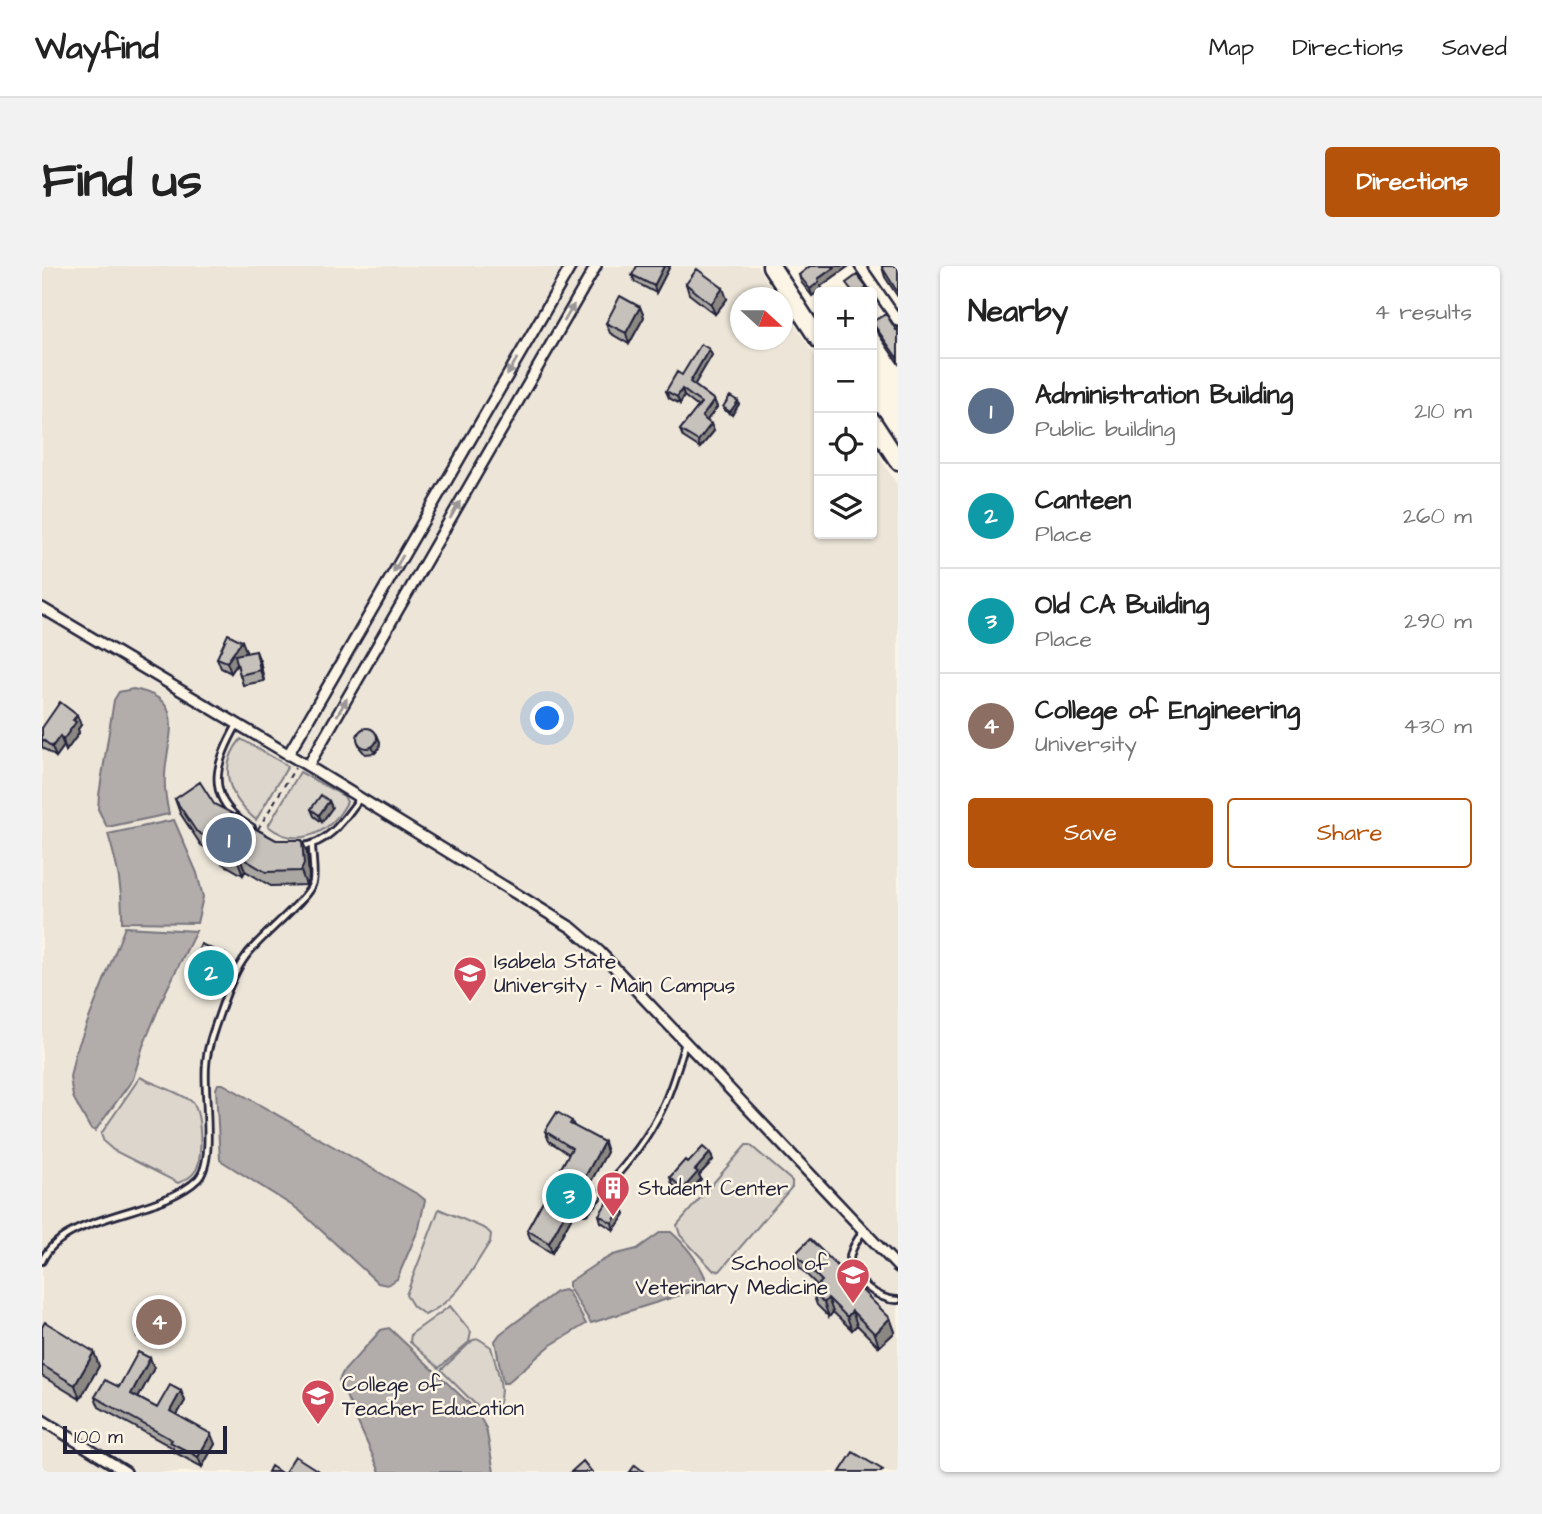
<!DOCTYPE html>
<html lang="en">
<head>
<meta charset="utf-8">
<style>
  body { margin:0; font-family:"Architects Daughter",sans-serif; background:#f2f2f2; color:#222 }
  .controls { position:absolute; right:21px; top:21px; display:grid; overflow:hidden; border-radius:7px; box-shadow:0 2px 5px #0004 }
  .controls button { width:63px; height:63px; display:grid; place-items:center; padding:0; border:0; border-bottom:2px solid #e0e0e0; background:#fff; color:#222; font:35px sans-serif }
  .compass { position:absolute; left:688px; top:21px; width:63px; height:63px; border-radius:50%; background:#fff; box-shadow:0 2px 5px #0004; rotate:111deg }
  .scale { position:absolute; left:21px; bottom:18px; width:164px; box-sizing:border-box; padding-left:7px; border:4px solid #22223b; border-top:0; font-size:19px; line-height:24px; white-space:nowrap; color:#22223b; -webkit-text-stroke:5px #fcf5e5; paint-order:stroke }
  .you { position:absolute; left:506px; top:453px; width:24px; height:24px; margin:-18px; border:5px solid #fff; border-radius:50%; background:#1a73e8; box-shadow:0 0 0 10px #1a73e833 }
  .badge { display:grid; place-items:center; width:46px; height:46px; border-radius:50%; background:#b45309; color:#fff; font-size:23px; font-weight:700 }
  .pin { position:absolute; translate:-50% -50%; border:4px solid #fff; box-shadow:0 2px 7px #0006 }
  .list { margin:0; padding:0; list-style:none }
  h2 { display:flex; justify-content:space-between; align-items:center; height:91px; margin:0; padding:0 28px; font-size:30px }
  h2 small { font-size:23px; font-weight:400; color:#767676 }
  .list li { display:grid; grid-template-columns:46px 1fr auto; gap:21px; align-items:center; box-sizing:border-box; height:105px; padding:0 28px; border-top:2px solid #e0e0e0 }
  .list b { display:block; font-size:26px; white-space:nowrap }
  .list p { margin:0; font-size:23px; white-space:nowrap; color:#767676 }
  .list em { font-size:23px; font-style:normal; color:#767676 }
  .actions { display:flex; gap:14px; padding:21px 28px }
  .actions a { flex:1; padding:16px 0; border:2px solid #b45309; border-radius:7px; text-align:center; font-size:24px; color:#b45309 }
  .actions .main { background:#b45309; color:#fff }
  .icon { flex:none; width:38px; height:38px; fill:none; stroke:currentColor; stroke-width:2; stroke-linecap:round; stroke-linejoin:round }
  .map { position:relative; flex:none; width:856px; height:1206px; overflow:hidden; border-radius:7px }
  header { display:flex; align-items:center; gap:42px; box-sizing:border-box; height:98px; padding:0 35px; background:#fff; border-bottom:2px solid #e0e0e0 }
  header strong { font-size:33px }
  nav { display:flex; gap:38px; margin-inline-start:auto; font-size:24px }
  .intro { display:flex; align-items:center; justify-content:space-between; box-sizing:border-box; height:168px; padding:0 42px }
  h1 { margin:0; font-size:49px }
  .button { padding:18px 32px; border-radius:7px; background:#b45309; color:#fff; font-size:24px; font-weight:700 }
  main { display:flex; gap:42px; padding:0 42px }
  aside { flex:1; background:#fff; border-radius:7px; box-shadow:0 2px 5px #0004 }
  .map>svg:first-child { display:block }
</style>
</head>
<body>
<header>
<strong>Wayfind</strong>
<nav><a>Map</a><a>Directions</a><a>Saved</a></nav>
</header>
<div class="intro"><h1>Find us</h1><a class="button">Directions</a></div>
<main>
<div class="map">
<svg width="856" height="1206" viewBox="0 0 856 1206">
  <rect width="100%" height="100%" fill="#fcf5e5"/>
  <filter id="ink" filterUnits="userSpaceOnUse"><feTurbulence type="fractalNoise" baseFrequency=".0143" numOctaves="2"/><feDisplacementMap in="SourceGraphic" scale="14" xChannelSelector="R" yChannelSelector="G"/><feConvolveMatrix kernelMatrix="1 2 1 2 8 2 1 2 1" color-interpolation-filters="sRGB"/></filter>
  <g filter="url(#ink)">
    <!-- built -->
    <path fill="#ece5d8" d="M0,0h715l20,31 -37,1v42h42l1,-34 36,57v171h53v-89l26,41v986h-856z"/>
    <!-- green -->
    <path fill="#dcd6cc" stroke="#7f7c84" stroke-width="2" d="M199,473l47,27 -32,54c-26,-22 -40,-51 -15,-81z
      M258,506l44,24 3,6c-16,31 -49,48 -79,24z
      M98,811c15,8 37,14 51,24 11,9 12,57 5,69 -4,7 -11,10 -18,13l-65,-33 -9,-8 -3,-8z
      M704,879h4l42,36v6l-72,84 -7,-1 -33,-35 -3,-10z
      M397,943l47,20 5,5 -1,8c-21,32 -30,56 -65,73l-12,-9 -7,-11z
      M408,1040l21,26 -2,10 -30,26 -29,-26 1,-8z
      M437,1073l12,8c5,21 20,51 -1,68l-5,-1 -44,-44 32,-30z"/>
    <!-- water -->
    <path fill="#b2adab" stroke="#78757e" stroke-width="2" d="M91,423c56,10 34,47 32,86 -1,14 1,26 4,39l-62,13 -9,-18 1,-14 15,-95 5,-8z
      M132,554l23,53 6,24 -6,26 -75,-1c1,-32 -5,-58 -14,-88z
      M83,661l71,4 -31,62 -22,53 -10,33 -38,52 -5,-3 -17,-31 -3,-20 5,-23z
      M176,818h5l196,111 6,5 -6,28 -22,51 -10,6 -9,-2 -79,-73 -79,-50 -4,-71z
      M619,966h10c14,12 28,30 35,47l-3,6 -7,5 -105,33 -22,-35v-6l27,-18 17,-9 24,-6z
      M522,1024l4,2 18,32 -35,21 -44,38h-4l-8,-42 5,-7 56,-42z
      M347,1062l87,82 10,18 8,44h-114l-41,-92 4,-8 38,-42z"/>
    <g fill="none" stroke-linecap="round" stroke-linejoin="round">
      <!-- service casing -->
      <g stroke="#22223b" stroke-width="10">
        <path id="service" d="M195,459c-18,32 -33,65 1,93
          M260,580c27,-2 43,-28 58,-48
          M543,945c25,-29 53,-57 71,-91 14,-24 21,-51 29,-77
          M821,965c-5,8 -14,20 -13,30 1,18 30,40 48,39
          M0,995c21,-48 119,-45 156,-82 18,-19 5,-87 8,-114 1,-19 9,-38 15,-56 6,-18 13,-37 25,-53 13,-19 63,-57 67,-74 2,-11 -1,-25 -1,-37"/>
      </g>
      <!-- minor casing -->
      <g stroke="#22223b" stroke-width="14">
        <path id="minor" d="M818,0l38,55
          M0,342l266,158 264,162 28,24 298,315
          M246,489l283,-489
          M266,500l288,-500
          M0,1154l84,52"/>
      </g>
      <!-- trunk casing -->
      <g stroke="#22223b" stroke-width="21">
        <path id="trunk" d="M729,0l48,74
          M830,155l26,40"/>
      </g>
      <!-- path -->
      <path stroke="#22223b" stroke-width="2" stroke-dasharray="5 5" stroke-linecap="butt" d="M216,563l37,-61"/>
      <!-- service -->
      <use href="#service" stroke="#fcf5e5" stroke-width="4.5"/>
      <!-- minor -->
      <use href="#minor" stroke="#fcf5e5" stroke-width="9"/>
      <!-- trunk -->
      <use href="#trunk" stroke="#fcf5e5" stroke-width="16"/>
    </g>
    <!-- wall -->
    <path fill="#aaa6a1" stroke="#22223b" stroke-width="2" d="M628,0l-14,27 -21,-11 -3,-7z
      M807,0l-28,20 1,3 -10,7 -11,-14 -2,-7z
      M856,0v31l-13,-20 -3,-10z
      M644,18l41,15 -12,15 -26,-20z
      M598,41l4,10 -15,27 -19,-11 -4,-10z
      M830,56l24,8 2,-1v34l-23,-34z
      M670,89l-18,30 20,15 3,7 -10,13 7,11 -14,17 -17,-11 -3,-7 18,-23 -14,-11 -4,8 -11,-6 -3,-7z
      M696,135l1,3 -7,11 -8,-5 -1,-3z
      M200,375l4,10 -2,2 16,8 4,20 -21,4 -6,-21 -6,9 -10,-5 -4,-10z
      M39,459l-3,4 1,4 -13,18 -2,-5 -8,11 -14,-10v-19z
      M335,469l3,7 -1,6 -4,5 -10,1 -5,-6 -2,-7z
      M133,533l60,16 20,10 2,4 19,11h26l5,13 2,24 -3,8 -35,1 -26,-15 -2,4 -21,-12 -3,-8 -18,-10 -21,-32z
      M287,535l3,7 -10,14 -8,-6 -3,-7z
      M186,700l-11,25 -24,-11 -3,-10z
      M530,855l2,5 33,26 -55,101 -21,-13 -4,-10 42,-76 -20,-13 -4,-10z
      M668,887l3,7 -14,15 2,4 -15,17 -14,-12 -2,-7 18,-14z
      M580,941l3,7 -11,16 -13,-8 -2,-7z
      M753,988l95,64 5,14 -16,15 -22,-22 -5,5 -19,-18 -4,5 -12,-12 -5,-14 5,-6 -17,-17z
      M109,1056l2,7 -4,12 -12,-4 -2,-7z
      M0,1061l57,39 -19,33 -38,-23z
      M108,1092l4,10 -16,30 19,10 24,-17 4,10 -8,14 38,29 -13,23 -28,-15 -1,-4 -74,-41 -4,-10 24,-10z"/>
    <!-- shaded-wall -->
    <path fill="#8b8783" stroke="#22223b" stroke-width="2" d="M622,0h6l-14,27 -2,-7z
      M794,0h13l-28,20 1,3 -10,7 -2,-7 8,-10z
      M681,22l4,11 -12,15 -4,-10z
      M598,41l4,10 -15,27 -3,-11z
      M667,83l3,6 -20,34 -2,-7z
      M640,123l2,7 -4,8 -3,-7z
      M672,134l3,7 -13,17 -2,-7z
      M696,135l1,3 -7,11 -2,-3z
      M669,158l3,7 -14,17 -2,-7z
      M200,375l4,10 -15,22 -4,-11z
      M214,385l4,10 4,20 -4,-11z
      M35,449l4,10 -3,4 1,4 -13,18 -3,-11z
      M335,469l3,7 -1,6 -4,5 -3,-6z
      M18,470l4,10 -8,11 -4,-10z
      M287,535l3,7 -10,14 -3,-7z
      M260,574l5,13 2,24 -3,8 -5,-14z
      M198,591l5,14 -2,4 -5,-14z
      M183,689l3,11 -11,25 -4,-10z
      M562,876l3,10 -55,101 -3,-10z
      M668,887l3,7 -14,15 2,4 -15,17 -3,-7 12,-19z
      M580,941l3,7 -11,16 -2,-7z
      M786,1032l5,14 -4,5 -5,-14z
      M810,1045l5,14 -5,5 -5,-13z
      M848,1052l5,14 -16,15 -4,-13z
      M109,1056l2,7 -4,12 -3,-7z
      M52,1086l5,14 -19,33 -5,-14z
      M108,1092l4,10 -19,36 -4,-10z
      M139,1125l4,10 -12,20 -3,-10z
      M169,1168l4,10 -13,23 -4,-10z"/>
    <!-- building -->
    <path fill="#c6c1bb" stroke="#22223b" stroke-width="2" d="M595,0h27l-10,20 -22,-11z
      M768,0h26l-18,13 1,3 -9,7 -11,-14z
      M840,0h16v27l-16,-26z
      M655,3l26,19 -12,16 -25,-20z
      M815,9l10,13 -6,4h-8l-7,-9z
      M578,30l20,11 -14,26 -20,-10z
      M844,48l10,16 2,-1v30l-26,-37z
      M659,78l8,5 -19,33 24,18 -12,17 9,7 -13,17 -18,-11 21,-27 -19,-14 -5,8 -11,-6 11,-19 5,3z
      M688,130l8,5 -8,11 -7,-5z
      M186,368l14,7 -15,21 -10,-4z
      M214,385l4,19 -20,5 -5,-20z
      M18,436l17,13 -4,5 3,2 -13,18 -3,-4 -8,11 -10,-8v-11z
      M315 472a10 10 0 1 1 20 0a10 10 0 1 1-20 0Z
      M158,516l14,22 21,11 1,-2 19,12 -1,3 22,12h26l2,24 -3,7 -35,1 -26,-15 -2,4 -21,-12 2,-4 -23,-14 -21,-32z
      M279,529l8,6 -10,14 -8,-6z
      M159,678l24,11 -12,26 -23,-11z
      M515,846l15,9 -2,3 34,18 -55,101 -22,-13 45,-82 -27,-17z
      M661,881l7,6 -15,17 3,2 -15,17 -13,-12 15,-17 3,3z
      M567,933l13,8 -10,16 -13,-8z
      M768,973l80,79 -15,16 -23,-23 -5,6 -19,-19 -4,5 -12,-12 10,-10 -27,-27z
      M97,1052l12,4 -5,12 -11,-4z
      M3,1056l49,30 -19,33 -33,-20v-38z
      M96,1086l12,6 -19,36 26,14 13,-23 11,6 -11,20 41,23 -13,23 -28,-15 2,-2 -77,-43 10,-17 14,7z
      M811,1186l30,18 -2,2h-41z
      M253,1190l25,16h-35z
      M541,1195l9,11h-21z
      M593,1199l9,7h-14z
      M229,1200l9,6h-12z"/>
    <!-- one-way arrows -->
    <defs><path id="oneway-solid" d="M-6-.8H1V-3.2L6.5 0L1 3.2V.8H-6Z" transform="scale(1.75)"/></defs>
    <g fill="#9a9698">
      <use href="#oneway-solid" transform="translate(527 47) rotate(-60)"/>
      <use href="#oneway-solid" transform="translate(470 101) rotate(120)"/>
      <use href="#oneway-solid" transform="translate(413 244) rotate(-60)"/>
      <use href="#oneway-solid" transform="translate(356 298) rotate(120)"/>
      <use href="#oneway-solid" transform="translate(300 441) rotate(-60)"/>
    </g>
  </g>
  <!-- icons -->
  <defs>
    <g id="university-pin" transform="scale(1.75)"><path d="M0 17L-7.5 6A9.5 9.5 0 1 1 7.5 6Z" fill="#d1495b" stroke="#fcf5e5"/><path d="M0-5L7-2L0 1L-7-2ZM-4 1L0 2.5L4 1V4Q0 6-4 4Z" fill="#fff"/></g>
    <g id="building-pin" transform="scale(1.75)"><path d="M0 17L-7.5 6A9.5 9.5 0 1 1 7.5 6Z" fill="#d1495b" stroke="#fcf5e5"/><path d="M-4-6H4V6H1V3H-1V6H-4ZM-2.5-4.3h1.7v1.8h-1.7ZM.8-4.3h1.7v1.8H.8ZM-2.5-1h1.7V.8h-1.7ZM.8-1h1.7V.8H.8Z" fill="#fff"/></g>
  </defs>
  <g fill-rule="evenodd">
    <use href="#university-pin" x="428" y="707"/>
    <use href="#building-pin" x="571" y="922"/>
    <use href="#university-pin" x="811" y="1009"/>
    <use href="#university-pin" x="276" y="1130"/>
  </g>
  <g text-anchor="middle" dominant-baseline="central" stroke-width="5" stroke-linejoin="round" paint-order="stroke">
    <!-- poi labels -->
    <g font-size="21" fill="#22223b" stroke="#fcf5e5" text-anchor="start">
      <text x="452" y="695">Isabela State<tspan x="452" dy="24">University - Main Campus</tspan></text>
      <text x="596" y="922">Student Center</text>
      <text x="786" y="997" text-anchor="end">School of<tspan x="786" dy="24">Veterinary Medicine</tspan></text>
      <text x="300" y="1118">College of<tspan x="300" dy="24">Teacher Education</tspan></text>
    </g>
  </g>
</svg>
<div class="controls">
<button>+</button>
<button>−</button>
<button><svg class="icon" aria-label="locate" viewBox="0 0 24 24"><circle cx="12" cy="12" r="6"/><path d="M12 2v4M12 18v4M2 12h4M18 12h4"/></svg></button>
<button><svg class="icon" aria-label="layers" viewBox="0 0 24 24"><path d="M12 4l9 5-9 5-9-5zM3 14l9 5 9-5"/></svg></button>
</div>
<svg class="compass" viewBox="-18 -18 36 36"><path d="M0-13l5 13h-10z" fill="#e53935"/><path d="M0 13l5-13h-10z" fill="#767676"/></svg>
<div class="scale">100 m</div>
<div class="you"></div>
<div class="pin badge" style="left:187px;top:574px;background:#5c6f8a">1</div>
<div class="pin badge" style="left:169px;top:707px;background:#0f9aa8">2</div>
<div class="pin badge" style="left:527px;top:930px;background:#0f9aa8">3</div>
<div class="pin badge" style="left:117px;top:1056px;background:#8d6e63">4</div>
</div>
<aside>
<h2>Nearby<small>4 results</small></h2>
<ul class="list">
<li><span class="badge" style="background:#5c6f8a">1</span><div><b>Administration Building</b><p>Public building</p></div><em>210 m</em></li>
<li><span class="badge" style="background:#0f9aa8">2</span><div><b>Canteen</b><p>Place</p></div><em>260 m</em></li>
<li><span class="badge" style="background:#0f9aa8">3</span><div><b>Old CA Building</b><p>Place</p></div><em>290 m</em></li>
<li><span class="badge" style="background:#8d6e63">4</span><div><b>College of Engineering</b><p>University</p></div><em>430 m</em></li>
</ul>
<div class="actions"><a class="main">Save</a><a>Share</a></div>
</aside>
</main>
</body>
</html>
